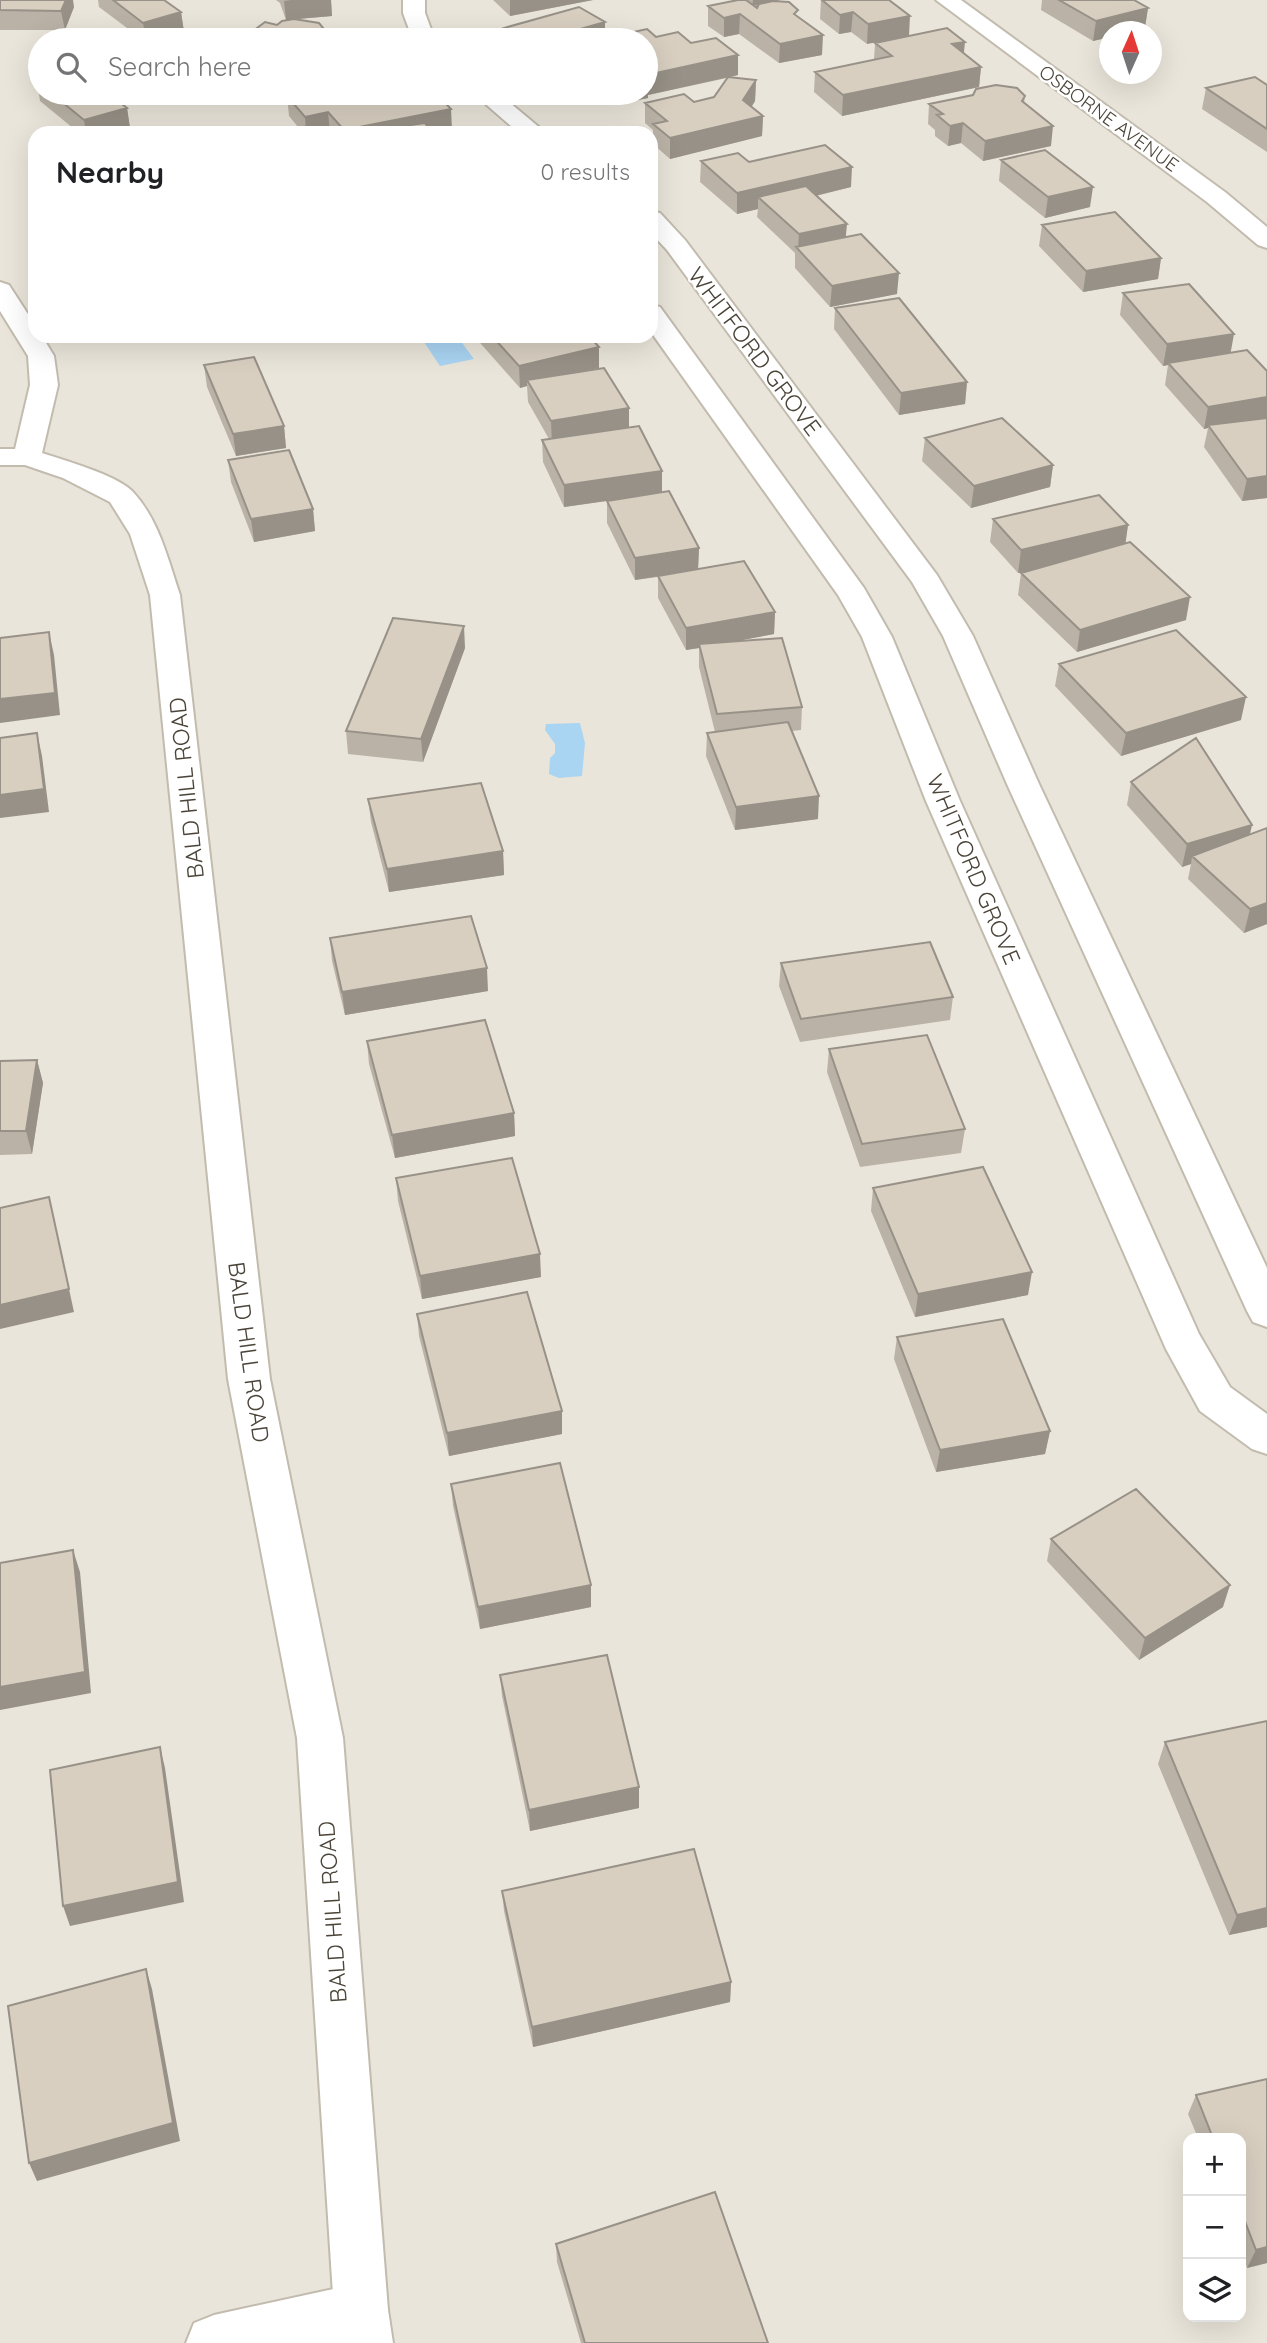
<!DOCTYPE html>
<html lang="en">
<head>
<meta charset="utf-8">
<style>
  body { margin:0; font-family:Quicksand,sans-serif; background:#f2f2f2; color:#202124 }
  .controls { position:absolute; right:21px; bottom:21px; display:grid; overflow:hidden; border-radius:14px; box-shadow:0 7px 28px #0002 }
  .controls button { width:63px; height:63px; display:grid; place-items:center; padding:0; border:0; border-bottom:2px solid #e0e0e0; background:#fff; color:#202124; font:35px sans-serif }
  .compass { position:absolute; left:1099px; top:21px; width:63px; height:63px; border-radius:50%; background:#fff; box-shadow:0 7px 28px #0002; rotate:3deg }
  .list { margin:0; padding:0; list-style:none }
  h2 { display:flex; justify-content:space-between; align-items:center; height:91px; margin:0; padding:0 28px; font-size:30px }
  h2 small { font-size:23px; font-weight:400; color:#757577 }
  .icon { flex:none; width:38px; height:38px; fill:none; stroke:currentColor; stroke-width:2; stroke-linecap:round; stroke-linejoin:round }
  .map { position:relative; flex:none; width:1267px; height:2343px; overflow:hidden }
  .search { position:absolute; background:#fff; box-shadow:0 7px 28px #0002; left:28px; top:28px; width:630px; height:77px; display:flex; align-items:center; gap:18px; box-sizing:border-box; padding:0 24px; border-radius:38px; color:#757577; font-size:26px }
  .panel { position:absolute; background:#fff; box-shadow:0 7px 28px #0002; left:28px; top:126px; width:630px; height:217px; border-radius:21px }
  .map>svg:first-child { display:block }
</style>
</head>
<body>
<div class="map">
<svg width="1267" height="2343" viewBox="0 0 1267 2343">
  <rect width="100%" height="100%" fill="#f6f3ec"/>
  <!-- residential -->
  <path fill="#eae5da" fill-rule="evenodd" d="M0,0h1267v2343h-1267zM1110,32h42v42h-42zM40,40h606v53h-606zM35,133h616v203h-616zM1188,2138h53v179h-53z"/>
  <!-- water -->
  <path fill="#a9d4f2" d="M420,336h37l17,23 -34,7z
    M580,723l5,20 -3,33 -23,2 -10,-4 1,-16 5,-5v-9l-10,-14 1,-6z"/>
  <g fill="none" stroke-linecap="round" stroke-linejoin="round">
    <!-- minor casing -->
    <g stroke="#c2bbae" stroke-width="4">
      <path id="minor" d="M403,0h22v13l10,27h-22l-10,-27z
        M936,0h25l264,192 42,35v21l-9,-3 -51,-43z
        M473,93h25l48,40h-27z
        M651,211l9,2 25,27 252,335 36,61 66,148 228,484v59l-14,-5 -6,-11 -240,-527 -64,-148 -31,-54 -245,-332 -16,-17z
        M0,282l9,3 26,40v11h7l12,20 4,29 -16,68c22,7 74,22 90,38 27,28 36,69 48,104l90,784 73,359 45,572 -8,19 -19,8 -19,-8 -8,-19 -37,-572 -69,-359 -78,-784 -20,-61 -20,-32 -47,-24 -38,-13h-25v-16h15l15,-64 -2,-29 -28,-45z
        M651,305l9,2 204,281 28,49 68,164 239,533 31,53 37,27v40l-15,-5 -52,-38 -34,-62 -240,-548 -64,-164 -24,-42 -187,-263z"/>
    </g>
    <!-- tertiary casing -->
    <g stroke="#c2bbae" stroke-width="4">
      <path id="tertiary" d="M361,2283l19,8 8,19 5,33h-207l8,-20 20,-8z"/>
    </g>
    <!-- minor -->
    <use href="#minor" fill="#fff" fill-rule="evenodd"/>
    <!-- tertiary -->
    <use href="#tertiary" fill="#fff" fill-rule="evenodd"/>
  </g>
  <!-- wall -->
  <path fill="#bab2a6" d="M0,0l74,7 -9,23h-65z
    M98,0h66l17,12 3,20 -30,8h-11l-44,-33z
    M276,0h55l1,16 -34,3 26,10 1,10 -48,-14 9,-5 -6,-17z
    M493,0h100l-83,16z
    M738,0h42l-4,1 22,16 24,38 -43,8 -40,-29 -15,3 -16,-11v-20z
    M821,0h68l-22,44 -16,-12 -12,2 -19,-15z
    M1042,0h92l14,8 -3,19 -35,5v5l-17,4 -52,-31z
    M504,28l101,12h-100z
    M656,37l35,6 47,32 -8,2 26,3 -1,21 -4,6 12,9 -1,20 -92,23 -17,-15v-14l-8,-7v-20l49,-1 20,-5 13,-19 -79,17v3l-35,7 -14,-12h47v-53h-40v-2z
    M875,43l88,10 18,14 -2,20 -137,29 -28,-24 1,-20 59,-12z
    M40,80v13h68l19,15 3,20 -17,5h-34l-39,-32 -3,-20z
    M1267,85v67l-65,-43 4,-21z
    M296,93h104l4,4 48,32 -19,4h-130l-14,-17 -2,-20 9,-2z
    M1025,96l-1,7 27,43 -68,15 -22,-18 -13,3 -13,-10v-6l-7,-6 1,-20z
    M1001,160l89,47 -45,11 -46,-37z
    M701,161l48,1 102,25 -35,9 30,41 51,57 -67,13 -35,-39v-15l-38,-36 1,-8 -21,5 -37,-32z
    M1042,225l119,33 -3,21 -75,13 -44,-46z
    M1123,293l107,60 37,18v127l-25,3 -38,-54 4,-19 -4,1 -39,-44 3,-20 -5,1 -43,-51z
    M835,308l132,74 -2,22 -66,11 -65,-86z
    M474,336h115l10,11v21l30,40v19l33,65 37,56 -1,21 77,43 -1,22 -38,7 66,66 -1,23 -9,1 26,88 -83,11 -29,-74 1,-23 8,-1 -16,-65v-19l-13,2 -28,-52v-21l-23,3 -28,-57v-22l-43,6 -21,-45 -1,-22 7,-1 -21,-37 -1,-16 -7,2z
    M204,365l80,61 2,22 -50,8 -29,-69z
    M925,438l128,27 -3,22 -79,21 -49,-47z
    M228,460l85,49 2,22 -61,11 -23,-60z
    M993,519l135,6 -3,18 61,77 -109,32 -59,-57 3,-22 16,-5 -19,5 -28,-31z
    M465,648l-42,114 -75,-8 -2,-23z
    M1059,664l182,56 -120,36 -66,-70z
    M1131,782l119,52 17,90 -23,9 -56,-54 3,-15 -9,3 -55,-62z
    M368,799l135,52 1,24 -115,17 -18,-70z
    M330,938l158,53 -143,24 -13,-54z
    M781,963l172,34 -3,23 -150,22 -21,-56z
    M367,1041l147,72 1,23 -120,22 -26,-94z
    M829,1049l136,80 -4,24 -101,14 -33,-95z
    M37,1060l6,23 -11,71 -32,1v-94z
    M396,1178l145,99 -119,22 -24,-98z
    M873,1188l155,107 -113,22 -44,-106z
    M417,1314l145,97v23l-113,22 -30,-120z
    M897,1337l153,94 -5,23 -109,18 -42,-113z
    M451,1484l140,123 -111,22 -27,-123z
    M1051,1539l172,68 -84,53 -92,-99z
    M500,1675l139,133 -109,23 -28,-135z
    M1267,1721v206l-38,8 -71,-171 7,-22z
    M502,1891l229,91 -1,20 -197,45 -29,-136z
    M1267,2079v184l-20,5 -6,-18v-112h-43l-10,-24 8,-19z
    M556,2244l212,99h-187l-24,-81z"/>
  <!-- shaded-wall -->
  <path fill="#979187" d="M66,0h7l1,7 -9,23 -4,-19z
    M291,0h40l1,16 -46,4 -2,-19z
    M510,0h83l-83,16z
    M753,0h27l-28,6z
    M1148,8l-3,19 -15,5h-20v5l-17,4 3,-20z
    M181,12l3,20 -30,8h-8l-3,-17z
    M853,12l-2,20 -12,2 1,-19z
    M740,14l-1,20 -15,3v-19z
    M910,16l-1,20 -42,8 1,-20z
    M605,22v18h-63z
    M324,29l1,11 -11,-4z
    M823,35l-1,20 -43,8 1,-19z
    M965,42l-2,20 -11,-18z
    M738,55v20l-90,20v3l-35,7v-12h33l1,-18z
    M981,67l-2,20 -137,29 1,-21z
    M756,80l-1,21 -12,20 20,-5 -1,20 -92,23v-21l73,-38z
    M127,108l3,20 -17,5h-27l-2,-13z
    M451,109l1,20 -19,4h-56l-1,-3v3h-32v-3z
    M328,112l2,21h-24l-1,-16z
    M963,123l-2,20 -13,3 2,-20z
    M1053,126l-2,20 -68,15 2,-20z
    M852,167l-1,20 -82,20 -11,-10v12l-21,5v-21z
    M1093,187l-3,20 -45,11 3,-21z
    M847,224l-2,21 -47,4 1,-15z
    M1161,258l-3,21 -75,13 3,-21z
    M899,273l-2,21 -67,13 2,-21z
    M1234,334l-4,22 -62,7v2l-5,1 4,-22z
    M599,347v21l-72,12v6l-7,2 -1,-22z
    M967,382l-2,22 -66,11 2,-22z
    M1267,397v21l-59,7v3l-4,1 4,-22z
    M629,408v22l-77,13 -1,-22z
    M284,426l2,22 -50,8 -3,-22z
    M1053,465l-3,22 -79,21 3,-22z
    M662,471v22l-98,14v-22z
    M1267,476v22l-25,3 5,-22z
    M313,509l2,22 -61,11 -3,-23z
    M1128,525l-3,22 -107,26 3,-23z
    M699,548l-1,22 -63,10v-22z
    M1190,597l-4,23 -109,32 3,-22z
    M775,612l-1,22 -74,14 -1,-4v4l-13,2v-22z
    M464,626l1,22 -42,114 -2,-23z
    M49,632l5,23 6,60 -60,8v-24z
    M1246,697l-5,23 -120,36 5,-23z
    M37,733l5,23 7,56 -49,6v-23z
    M819,796l-1,23 -83,11 1,-23z
    M1252,825l-5,23 -55,8 -1,8 -9,3 5,-23z
    M503,851l1,24 -115,17 -2,-23z
    M1267,903v21l-23,9 6,-24z
    M487,968l1,23 -143,24 -3,-23z
    M37,1060l6,23 -11,71 -6,-23z
    M514,1113l1,23 -120,22 -3,-23z
    M49,1197l25,115 -74,17v-24z
    M540,1254l1,23 -119,22 -2,-23z
    M1032,1272l-4,23 -113,22 3,-23z
    M562,1411v23l-113,22 -2,-23z
    M1050,1431l-5,23 -109,18 4,-22z
    M73,1550l7,22 11,121 -91,17v-23z
    M591,1585v22l-111,22 -2,-22z
    M1230,1585l-7,22 -84,53 6,-22z
    M160,1747l5,21 19,134 -114,24 -7,-20z
    M639,1787v21l-109,23 -1,-21z
    M1267,1908v19l-38,8 8,-20z
    M146,1969l6,20 28,152 -143,40 -8,-18z
    M731,1982l-1,20 -197,45 -1,-20z
    M1267,2247v16l-20,5 9,-18z"/>
  <!-- building -->
  <path fill="#d8cfc1" stroke="#979187" stroke-width="2" d="M0,0h66l-5,11 -61,-1z
    M113,0h51l17,12 -38,11z
    M738,0h8l11,8 2,-4 14,-3 16,1 9,8 -4,4 29,21 -43,9 -40,-30 -16,4 -16,-12z
    M822,0h67l21,16 -42,8 -15,-12 -13,3z
    M1059,0h75l14,8 -52,13z
    M579,7l26,15 -63,18h-18l-20,-12z
    M294,19l25,4 5,6 -10,7 18,4h-91l24,-18 12,3 5,-4z
    M947,28l18,14 -13,2 29,23 -138,28 -28,-23 77,-16 -17,-13z
    M647,29l9,8 22,-5 13,11 25,-5 22,17 -91,20 1,2 -2,1v-38h-38l-2,-2z
    M728,77l28,3 -13,20 20,16 -93,22 -17,-14 14,-3 -22,-18 39,-9 10,8 20,-5z
    M1255,77l12,8v44l-61,-41z
    M996,85l21,3 8,8 -3,5 31,25 -68,15 -22,-18 -13,3 -13,-11 6,-1 -14,-10 44,-9 3,-6z
    M51,93h57l19,15 -43,12z
    M302,93h97l5,4 22,-4h10l15,16 -107,21 -16,-18 -23,5 -18,-21z
    M425,123l7,10h-55l-1,-3z
    M825,145l27,22 -115,26 -36,-32 37,-8 11,9z
    M1045,150l48,37 -45,10 -47,-37z
    M806,186l41,38 -48,10 -41,-37z
    M1115,212l46,46 -75,13 -44,-46z
    M861,234l38,39 -67,13 -36,-39z
    M1189,284l45,50 -67,10 -44,-51z
    M899,298l68,84 -66,11 -66,-85z
    M492,336h97l10,11 -80,19z
    M1247,350l20,21v26l-59,10 -40,-44z
    M254,357l30,69 -51,8 -29,-69z
    M604,368l25,40 -78,13 -24,-41z
    M1002,418l51,47 -79,21 -49,-48z
    M1267,418v58l-20,3 -39,-54z
    M639,426l23,45 -98,14 -22,-45z
    M289,450l24,59 -62,10 -23,-59z
    M669,491l30,57 -64,10 -28,-57z
    M1099,495l29,30 -107,25 -28,-31z
    M1130,542l60,55 -110,33 -59,-57z
    M744,561l31,51 -89,16 -28,-52z
    M393,618l71,8 -43,113 -75,-8z
    M1176,630l70,67 -120,36 -67,-69z
    M49,632l6,61 -55,6v-61z
    M782,638l20,69 -85,7 -18,-70z
    M788,722l31,74 -83,11 -29,-74z
    M37,733l7,56 -44,6v-57z
    M1196,738l56,87 -65,19 -56,-62z
    M481,783l22,68 -116,18 -19,-70z
    M1267,828v75l-17,6 -58,-53z
    M471,916l16,52 -145,24 -12,-54z
    M930,942l23,55 -152,22 -20,-56z
    M485,1020l29,93 -122,22 -25,-94z
    M927,1035l38,94 -103,15 -33,-95z
    M37,1060l-11,71h-26v-70z
    M512,1158l28,96 -120,22 -24,-98z
    M983,1167l49,105 -114,22 -45,-106z
    M49,1197l20,92 -69,16v-97z
    M527,1292l35,119 -115,22 -30,-119z
    M1003,1319l47,112 -110,19 -43,-113z
    M560,1463l31,122 -113,22 -27,-123z
    M1136,1489l94,96 -85,53 -94,-99z
    M73,1550l12,122 -85,15v-124z
    M607,1655l32,132 -110,23 -29,-135z
    M1267,1721v187l-30,7 -72,-173z
    M160,1747l18,135 -115,24 -13,-136z
    M694,1849l37,133 -199,45 -30,-136z
    M146,1969l27,154 -144,40 -21,-157z
    M1267,2079v168l-11,3 -15,-39v-73h-28l-17,-43z
    M715,2192l53,151h-183l-29,-99z"/>
  <g text-anchor="middle" dominant-baseline="central" stroke-width="5" stroke-linejoin="round" paint-order="stroke">
    <!-- far-street labels -->
    <g font-size="19" fill="#4b4439" stroke="#fff">
      <text transform="translate(1109 118) rotate(36)">OSBORNE AVENUE</text>
    </g>
    <!-- street labels -->
    <g font-size="23" fill="#4b4439" stroke="#fff">
      <text transform="translate(755 351) rotate(53)">WHITFORD GROVE</text>
      <text transform="translate(186 788) rotate(-96)">BALD HILL ROAD</text>
      <text transform="translate(974 869) rotate(67)">WHITFORD GROVE</text>
      <text transform="translate(249 1352) rotate(82)">BALD HILL ROAD</text>
      <text transform="translate(332 1912) rotate(-94)">BALD HILL ROAD</text>
    </g>
  </g>
</svg>
<div class="controls">
<button>+</button>
<button>−</button>
<button><svg class="icon" aria-label="layers" viewBox="0 0 24 24"><path d="M12 4l9 5-9 5-9-5zM3 14l9 5 9-5"/></svg></button>
</div>
<svg class="compass" viewBox="-18 -18 36 36"><path d="M0-13l5 13h-10z" fill="#e53935"/><path d="M0 13l5-13h-10z" fill="#757577"/></svg>
<div class="search"><svg class="icon" aria-label="search" viewBox="0 0 24 24"><circle cx="10" cy="10" r="6"/><path d="M15 15l6 6"/></svg>Search here</div>
<section class="panel">
<h2>Nearby<small>0 results</small></h2>
<ul class="list">
</ul>
</section>
</div>
</body>
</html>
